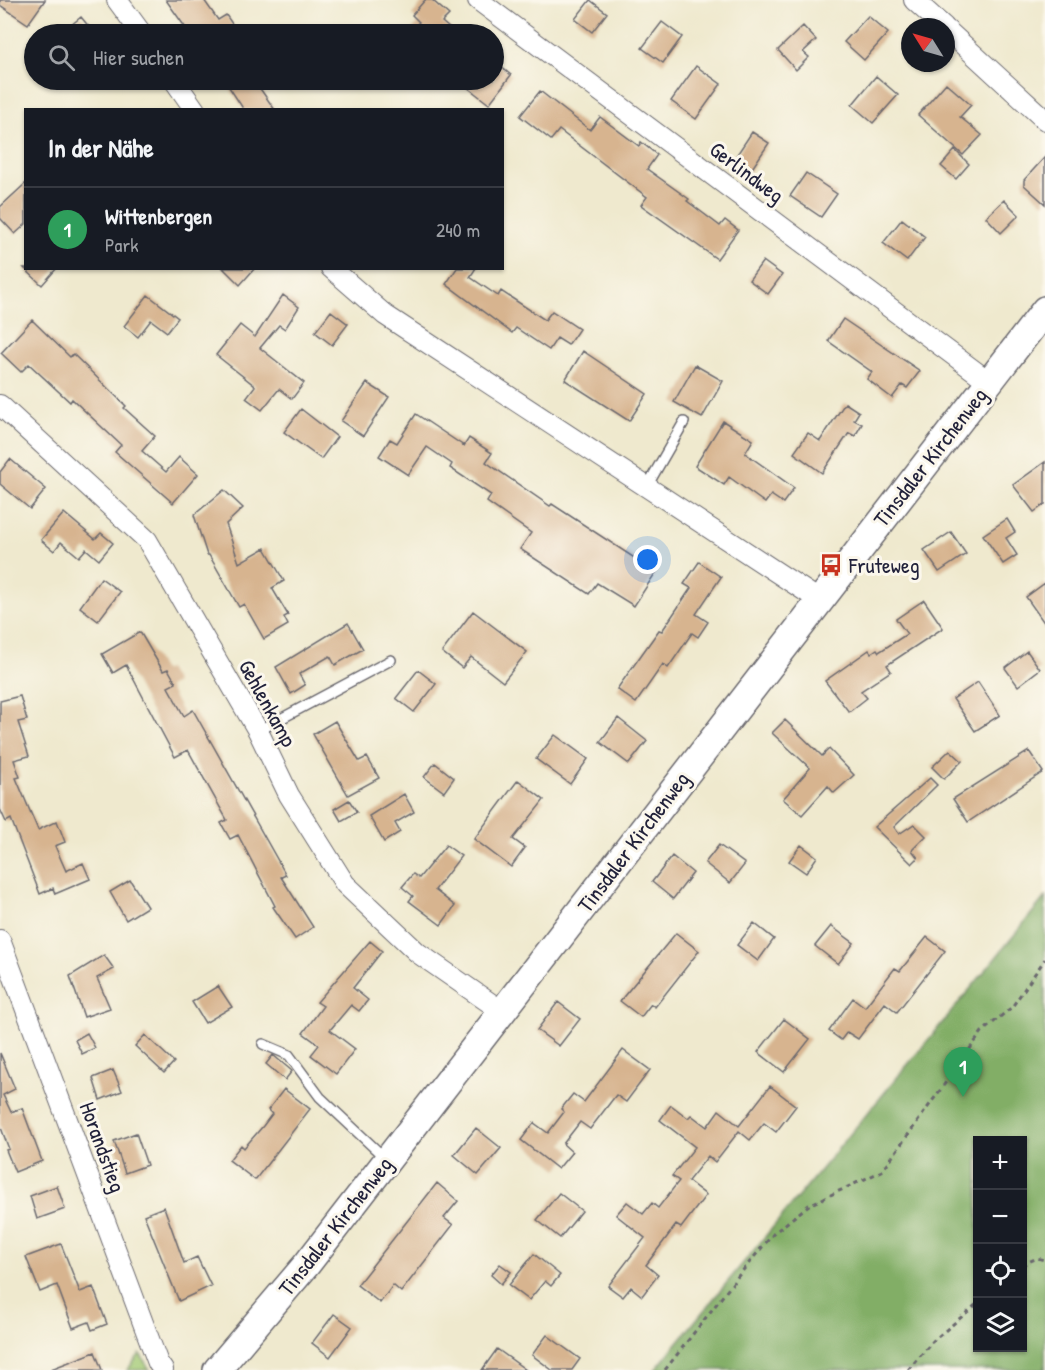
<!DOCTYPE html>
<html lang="de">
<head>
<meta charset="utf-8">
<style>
  body { margin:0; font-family:"Patrick Hand",sans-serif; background:#20242c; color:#f1f3f6 }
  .controls { position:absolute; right:18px; bottom:18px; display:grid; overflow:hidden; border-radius:0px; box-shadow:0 2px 4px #0004 }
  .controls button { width:54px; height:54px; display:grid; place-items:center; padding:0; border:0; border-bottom:2px solid #363941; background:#171b24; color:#f1f3f6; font:30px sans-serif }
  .compass { position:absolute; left:901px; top:18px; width:54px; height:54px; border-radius:50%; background:#171b24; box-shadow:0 2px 4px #0004; rotate:307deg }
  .you { position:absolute; left:648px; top:560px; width:21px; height:21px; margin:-15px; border:4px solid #fff; border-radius:50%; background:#1a73e8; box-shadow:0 0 0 9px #1a73e833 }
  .badge { display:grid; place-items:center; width:39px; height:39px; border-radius:50%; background:#7c3aed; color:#fff; font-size:20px; font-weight:700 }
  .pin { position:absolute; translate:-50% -50px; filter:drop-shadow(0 2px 3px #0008) }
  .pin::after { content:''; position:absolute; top:32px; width:21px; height:18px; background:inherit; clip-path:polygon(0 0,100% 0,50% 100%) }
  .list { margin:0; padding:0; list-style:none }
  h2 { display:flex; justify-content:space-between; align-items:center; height:78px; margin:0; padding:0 24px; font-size:26px }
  h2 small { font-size:20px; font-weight:400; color:#9ea1a6 }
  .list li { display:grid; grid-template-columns:39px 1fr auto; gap:18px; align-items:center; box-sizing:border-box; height:84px; padding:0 24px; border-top:2px solid #363941 }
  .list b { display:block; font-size:22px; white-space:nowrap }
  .list p { margin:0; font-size:20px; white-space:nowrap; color:#9ea1a6 }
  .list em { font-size:20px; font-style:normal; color:#9ea1a6 }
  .icon { flex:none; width:33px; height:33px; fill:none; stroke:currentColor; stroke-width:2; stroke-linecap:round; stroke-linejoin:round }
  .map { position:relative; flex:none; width:1045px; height:1370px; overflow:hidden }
  .search { position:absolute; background:#171b24; box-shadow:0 2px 4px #0004; left:24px; top:24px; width:480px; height:66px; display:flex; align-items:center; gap:15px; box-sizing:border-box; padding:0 21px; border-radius:33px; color:#9ea1a6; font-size:22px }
  .panel { position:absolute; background:#171b24; box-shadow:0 2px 4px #0004; left:24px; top:108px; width:480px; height:162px; border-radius:0px }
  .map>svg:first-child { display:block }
</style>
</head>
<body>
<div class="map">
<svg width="1045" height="1370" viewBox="0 0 1045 1370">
  <rect width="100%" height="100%" fill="#fbf7ec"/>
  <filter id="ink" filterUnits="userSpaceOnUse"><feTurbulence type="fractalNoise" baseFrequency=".0167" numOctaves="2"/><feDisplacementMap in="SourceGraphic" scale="12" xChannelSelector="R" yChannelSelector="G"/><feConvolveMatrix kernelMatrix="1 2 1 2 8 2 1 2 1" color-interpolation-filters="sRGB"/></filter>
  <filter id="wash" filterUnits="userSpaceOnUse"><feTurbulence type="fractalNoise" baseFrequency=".008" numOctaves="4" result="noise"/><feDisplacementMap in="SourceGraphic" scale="24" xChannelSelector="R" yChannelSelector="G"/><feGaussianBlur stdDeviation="1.35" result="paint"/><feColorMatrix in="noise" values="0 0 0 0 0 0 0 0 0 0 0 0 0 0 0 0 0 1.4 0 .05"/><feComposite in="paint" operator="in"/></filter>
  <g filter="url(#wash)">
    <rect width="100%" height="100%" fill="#efe9ce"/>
    <!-- green -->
    <path fill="#a3ca75" stroke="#627658" stroke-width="1.5" d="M140,1354l10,16h-23z"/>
    <!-- forest -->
    <path fill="#82ae66" stroke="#526850" stroke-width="1.5" fill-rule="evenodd" d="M1045,897v473h-390c129,-158 262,-314 390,-473zM978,1140h44v208h-44z"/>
    <g id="blocks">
      <!-- building -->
      <path fill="#d7b48f" d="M0,0h45l-17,24 -28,-19z
        M166,0h38l14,20 8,-5 13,19h-49z
        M425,0h7l17,15 -7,7 14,12h-48l11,-12 -7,-7z
        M590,0l17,13 -15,19 -17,-13z
        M868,16l20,17 -24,27 -20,-18z
        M81,17l14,17h-35z
        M662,22l20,15 -19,26 -21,-15z
        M803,26l13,14 -13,12 6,5 -13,13 -18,-20z
        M494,61l17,14 -22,29 -31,-24h36z
        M696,66l25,18 -25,35 -25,-18z
        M876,76l22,19 -25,28 -21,-18z
        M240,80h14l21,30h-31l-15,-23z
        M946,83l25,22 -11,12 22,18 -19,20 -45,-40z
        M540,91l50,39 10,-13 39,29 2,-4 16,13 -10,14 42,30 -2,2 33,25 5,-6 13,10 -21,29 -76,-54 6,-8 -88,-67 -8,10 -31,-24z
        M752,132l17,11 -22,33 -17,-11z
        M955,150l14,14 -13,15 -15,-13z
        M1045,157v47l-21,-19v-5z
        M806,173l31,21 -16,23 -31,-21z
        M26,183v41l-11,10 -15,-16v-11z
        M1004,200l15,15 -18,18 -15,-16z
        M902,219l23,18 -18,24 -24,-18z
        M763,261l19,14 -14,19 -19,-14z
        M24,268h33l-15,17z
        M223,268h32l-15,17z
        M457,268h19l-6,9 28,19 3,-5 44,29 7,-9 27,18 -11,16 -11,-7 -8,12 -33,-22 -4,5 -66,-49z
        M148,295l30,23 -11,14 -16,-12 -13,17 -14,-11z
        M283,295l16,12 -14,22 -6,-4 -19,23 44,35 -12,16 -13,-10 -17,21 -16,-12 9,-12 -39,-31 24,-30 15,12z
        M331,311l17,13 -16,21 -17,-13z
        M843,319l77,52 -13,17 -5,-3 -10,13 -25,-19 5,-7 -44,-31z
        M32,320l38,37 3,-3 53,52 -2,2 31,28 -13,15 24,21 13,-15 19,17 -25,29 -58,-51 6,-7 -49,-46 -2,3 -41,-38 -8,8 -20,-19z
        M583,351l64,43 -18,27 -64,-41z
        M695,365l28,16 -21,37 -28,-16z
        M367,383l22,14 -26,39 -22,-15z
        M845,403l14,9 -5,8 8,4 -7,12 -6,-3 -27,40 -28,-20 14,-20 12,8z
        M301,409l36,28 -16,22 -37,-27z
        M416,414l48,32 5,-8 23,15 -6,9 64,44 2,-2 104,68 -22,34 -37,-23 -8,11 -69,-45 11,-16 -44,-31 4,-7 -41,-27 2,-4 -25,-17 -19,28 -29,-19 11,-17 7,4z
        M723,421l30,19 -8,13 49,35 -11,15 -12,-8 -6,8 -36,-26 -5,8 -29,-19z
        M10,459l36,30 -16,20 -30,-25v-12z
        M1045,462v42l-11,8 -21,-27z
        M224,490l19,18 -17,16 13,39 26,-15 19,33 -12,7 16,27 -4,2 4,8 -24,14 -20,-35 -5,3 -30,-52h-2l-13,-40z
        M64,513l31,26 6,-6 12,10 -14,17 -13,-11 -7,8 -18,-15 -7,9 -13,-11z
        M1007,519l8,13 -9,6 11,17 -14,9 -20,-29z
        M951,532l15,22 -27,18 -15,-22z
        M699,562l22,15 -25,37 12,8 -10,15 -6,-4 -24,35 -5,-4 -27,39 -19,-14 42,-59 3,1 29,-43 -7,-4z
        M101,578l19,14 -22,29 -18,-14z
        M1045,583v41l-19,-27z
        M924,600l19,28 -56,37 4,6 -30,20 6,7 -18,14 -24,-31 44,-31 2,3 6,-4 2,3 28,-18 -11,-15z
        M473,611l54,41 -24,30 -32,-25 -9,11 -20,-16z
        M348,623l15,26 -28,16 -5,-9 -31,18 6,11 -14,9 -15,-27z
        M140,632l23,39 5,-2 8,14 -8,4 16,29 9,-6 93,165 -5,2 32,50 -18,12 -22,-32 2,-1 -37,-71 -8,4 -9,-16 6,-3 -39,-70 -13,7 -49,-92 -13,8 -11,-19z
        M1027,651l13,18 -22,17 -13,-18z
        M418,670l18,14 -22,28 -18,-14z
        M978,682l22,33 -25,16 -22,-32z
        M20,696l7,24 -9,2 11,34 -15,4 6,17 -4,1 22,52 19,-9 8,21 -10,4 11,25 17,-8 7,16 -35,15 -2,-6 -13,6 -29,-75 -5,3 -6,-13v-108z
        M618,718l29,23 -18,23 -29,-22z
        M785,720l37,36 7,-7 25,26 -20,18 -6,-7 -26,29 -19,-16 27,-31 -38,-35z
        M335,721l24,40 8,-4 12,21 -31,17 -35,-61z
        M555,735l33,24 -18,25 -34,-25z
        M950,750l12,11 -18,18 -12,-12z
        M1029,751l14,21 -75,50 -15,-23z
        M435,763l19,15 -10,14 -20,-15z
        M930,778l7,7 -43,42 5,7 15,-10 12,12 -14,14 6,8 -6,6 -38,-37z
        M518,780l26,20 -31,39 12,9 -14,19 -37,-28z
        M404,794l10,18 -19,11 5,9 -16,10 -15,-26z
        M349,800l8,12 -16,9 -7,-12z
        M446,845l15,11 -26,34 20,16 -14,19 -32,-24 4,-5 -11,-9 11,-13 6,4z
        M719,845l26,19 -15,19 -25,-20z
        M801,845l16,12 -11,16 -17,-12z
        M672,856l21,17 -20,26 -21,-17z
        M130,880l17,27 -21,13 -16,-28z
        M754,923l20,16 -16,22 -21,-16z
        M831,926l23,17 -16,21 -23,-18z
        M676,933l23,18 -44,56 -4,-3 -10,13 -21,-16z
        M927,937l18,14 -48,61 -12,-9 -27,36 -11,-7 -6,8 -12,-9 24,-33 12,9 30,-39 5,3z
        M370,941l12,10 -29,37 15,12 -9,11 -8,-6 -21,25 25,19 -19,25 -25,-19 8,-10 -16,-12 20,-27 -6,-4z
        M104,955l10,14 -17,9 13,30 -26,9 -14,-41z
        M218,986l14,21 -27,16 -13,-21z
        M558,1002l22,17 -21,27 -22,-16z
        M784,1019l26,20 -26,33 -26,-20z
        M87,1033l8,15 -13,6 -7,-14z
        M145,1035l29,27 -10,11 -29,-27z
        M623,1050l27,20 -24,32 -10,-7 -26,34 -10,-7 -17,22 9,8 -14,17 -37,-29 13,-17 14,10 16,-21 -3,-3 12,-15 11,8z
        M0,1053l15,36 -12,6 8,17 11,-4 20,53 -27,11 -9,-22 3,-1 -9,-24z
        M273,1055l19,16 -7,9 -19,-16z
        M113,1070l9,21 -22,9 -7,-22z
        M770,1086l26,20 -20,26 -12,-9 -14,17 -11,-9 -24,31 -7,-6 -20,25 18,14 -25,33 -5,-3 -30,40 12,10 -16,21 -11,-9 -8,10 -15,-11 37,-48 -29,-23 11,-13 16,12 9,-11 6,5 21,-27 -7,-5 23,-29 -35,-27 11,-15 17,13 3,-3 16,12 12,-17 20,16z
        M284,1089l26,20 -55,71 -26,-20 12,-15 3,3 19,-22 9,-12 -4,-4z
        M476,1128l25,20 -23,27 -24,-20z
        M136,1133l11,32 -22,8 -11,-32z
        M437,1183l21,18 -14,17 9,7 -52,67 -8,-7 -13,18 -23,-18z
        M57,1186l8,23 -28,10 -7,-23z
        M559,1193l23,18 -22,27 -23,-18z
        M164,1207l20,56 13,-6 14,29 -32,15 -35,-86z
        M61,1244l19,48 13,-5 14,37 -15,6 -3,-8 -16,6 -16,-43 -17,7 -14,-35z
        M534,1254l26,21 -9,11 -6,-5 -16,19 -20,-15z
        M500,1264l11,8 -10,12 -10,-9z
        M334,1314l18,13 -22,30 -18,-14z
        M547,1335l33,24 -8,11h-20l-20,-15z
        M497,1349l29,21h-44z
        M95,1352l7,18h-51v-1z"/>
    </g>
  </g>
  <g filter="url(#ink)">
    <use href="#blocks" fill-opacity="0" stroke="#6a686e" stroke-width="1.5"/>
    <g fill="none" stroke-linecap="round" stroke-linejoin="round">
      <!-- lane casing -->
      <g stroke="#6a686e" stroke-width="12">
        <path id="lane" d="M646,488l38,-66
          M258,731l133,-71
          M263,1044l26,11 31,42 66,62"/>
      </g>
      <!-- street casing -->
      <g stroke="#6a686e" stroke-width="22">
        <path id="street" d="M117,0l25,34
          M478,0l510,381
          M914,0l30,27
          M946,29l99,91
          M174,80l21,30
          M331,268l54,47 434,285
          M0,405l147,135 111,191 31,64 56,89 73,69 85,59
          M0,940l158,423 5,7"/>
      </g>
      <!-- secondary casing -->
      <g stroke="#6a686e" stroke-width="30">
        <path id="secondary" d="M217,1370l90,-106 738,-954"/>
      </g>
      <!-- path -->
      <path stroke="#6a686e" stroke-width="3" stroke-dasharray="4.5 4.5" stroke-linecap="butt" d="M1022,1265l15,-7 8,2
        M665,1370l74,-95 35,-42 35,-28 73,-34 100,-139 30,-25 33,-48
        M908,1370l25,-29 45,-38"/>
      <!-- lane -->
      <use href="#lane" stroke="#fff" stroke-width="9"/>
      <!-- street -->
      <use href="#street" stroke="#fff" stroke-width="20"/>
      <!-- secondary -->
      <use href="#secondary" stroke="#fff" stroke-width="27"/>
    </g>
  </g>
  <!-- icons -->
  <defs>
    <g id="bus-bare" transform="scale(1.8)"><path d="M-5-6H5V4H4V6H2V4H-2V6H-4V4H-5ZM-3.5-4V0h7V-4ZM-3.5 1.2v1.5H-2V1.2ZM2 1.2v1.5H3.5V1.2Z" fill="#c8321e" stroke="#fbf7ec" stroke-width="2.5" paint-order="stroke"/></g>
  </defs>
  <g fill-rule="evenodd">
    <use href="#bus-bare" x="831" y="565"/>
  </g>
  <g text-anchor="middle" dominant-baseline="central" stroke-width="6" stroke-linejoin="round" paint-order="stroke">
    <!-- street labels -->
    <g font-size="22" fill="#22223b" stroke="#fbf7ec">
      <text transform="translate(747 172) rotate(37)">Gerlindweg</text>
      <text transform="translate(930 457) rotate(-52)">Tinsdaler Kirchenweg</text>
      <text transform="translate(268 703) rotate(61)">Gehlenkamp</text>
      <text transform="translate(633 842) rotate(-53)">Tinsdaler Kirchenweg</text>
      <text transform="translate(103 1147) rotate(70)">Horandstieg</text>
      <text transform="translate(335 1226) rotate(-52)">Tinsdaler Kirchenweg</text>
    </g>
    <!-- poi labels -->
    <g font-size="22" fill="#22223b" stroke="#fbf7ec" text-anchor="start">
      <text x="849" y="565">Fruteweg</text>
    </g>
  </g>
</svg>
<div class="controls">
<button>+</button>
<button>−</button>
<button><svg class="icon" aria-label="locate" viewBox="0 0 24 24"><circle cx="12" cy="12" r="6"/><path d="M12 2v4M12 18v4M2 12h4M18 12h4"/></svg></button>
<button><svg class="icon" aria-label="layers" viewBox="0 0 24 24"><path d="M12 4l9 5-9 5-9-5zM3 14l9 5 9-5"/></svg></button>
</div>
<svg class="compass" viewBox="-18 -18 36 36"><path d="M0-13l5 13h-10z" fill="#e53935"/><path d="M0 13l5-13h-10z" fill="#9ea1a6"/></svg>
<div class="you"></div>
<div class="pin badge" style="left:963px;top:1097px;background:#2e9e5b">1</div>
<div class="search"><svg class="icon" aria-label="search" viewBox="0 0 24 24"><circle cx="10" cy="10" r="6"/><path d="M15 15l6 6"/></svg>Hier suchen</div>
<section class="panel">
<h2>In der Nähe<small></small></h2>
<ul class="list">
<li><span class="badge" style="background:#2e9e5b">1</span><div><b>Wittenbergen</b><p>Park</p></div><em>240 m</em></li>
</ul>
</section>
</div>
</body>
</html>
